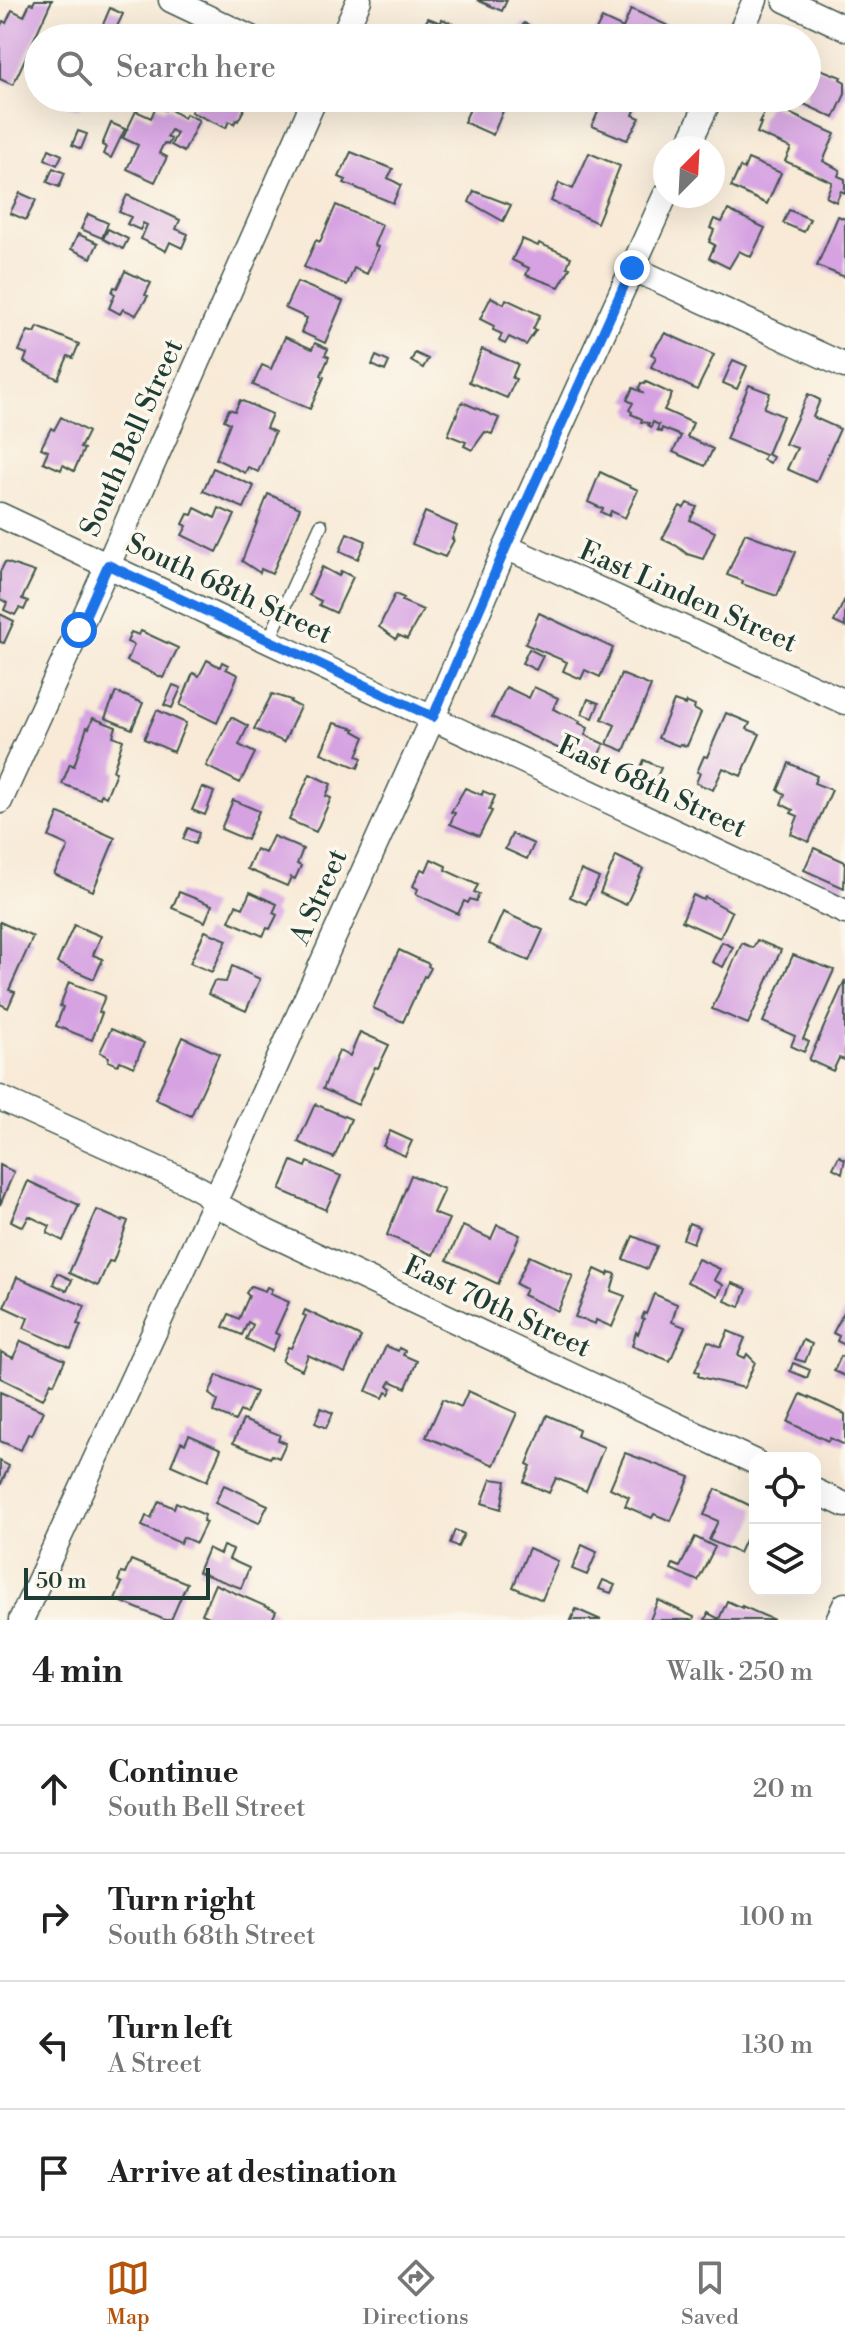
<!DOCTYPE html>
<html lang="en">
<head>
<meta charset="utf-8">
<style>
  body { margin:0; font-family:"Libre Bodoni",serif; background:#f2f2f2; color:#222 }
  .controls { position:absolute; right:24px; bottom:24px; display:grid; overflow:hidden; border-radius:16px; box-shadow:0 8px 32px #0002 }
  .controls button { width:72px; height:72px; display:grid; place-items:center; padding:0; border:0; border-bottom:2px solid #e0e0e0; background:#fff; color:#222; font:40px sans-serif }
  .compass { position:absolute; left:653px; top:136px; width:72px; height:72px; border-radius:50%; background:#fff; box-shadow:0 8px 32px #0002; rotate:24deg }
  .scale { position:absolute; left:24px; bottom:20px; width:186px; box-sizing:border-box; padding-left:8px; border:4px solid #1f3d34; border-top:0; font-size:22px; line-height:28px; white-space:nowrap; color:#1f3d34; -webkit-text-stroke:6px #fbf7ec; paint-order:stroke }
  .stop { position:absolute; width:24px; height:24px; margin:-18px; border:6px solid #1a73e8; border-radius:50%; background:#fff }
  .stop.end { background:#1a73e8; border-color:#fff; box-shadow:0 2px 8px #0008 }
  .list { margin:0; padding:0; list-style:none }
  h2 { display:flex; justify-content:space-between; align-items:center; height:104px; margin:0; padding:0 32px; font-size:34px }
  h2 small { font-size:26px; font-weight:400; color:#767676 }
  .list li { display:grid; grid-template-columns:52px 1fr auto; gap:24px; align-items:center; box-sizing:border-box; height:128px; padding:0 32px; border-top:2px solid #e0e0e0 }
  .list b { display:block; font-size:30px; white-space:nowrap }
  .list p { margin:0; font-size:26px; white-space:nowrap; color:#767676 }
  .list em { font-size:26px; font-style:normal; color:#767676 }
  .icon { flex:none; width:44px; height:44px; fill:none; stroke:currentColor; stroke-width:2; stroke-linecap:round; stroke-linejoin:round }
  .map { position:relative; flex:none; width:845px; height:1620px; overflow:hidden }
  .search { position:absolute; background:#fff; box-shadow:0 8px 32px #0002; left:24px; right:24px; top:24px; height:88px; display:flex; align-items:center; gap:20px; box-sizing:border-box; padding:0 28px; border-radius:44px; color:#767676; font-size:30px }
  .sheet { height:616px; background:#fff }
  nav { display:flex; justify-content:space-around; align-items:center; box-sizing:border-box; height:112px; border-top:2px solid #e0e0e0; background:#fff; font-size:22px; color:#767676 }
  nav a { display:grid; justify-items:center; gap:4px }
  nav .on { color:#b45309 }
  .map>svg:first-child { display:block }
</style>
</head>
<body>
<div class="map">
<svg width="845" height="1620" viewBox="0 0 845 1620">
  <rect width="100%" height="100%" fill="#fbf7ec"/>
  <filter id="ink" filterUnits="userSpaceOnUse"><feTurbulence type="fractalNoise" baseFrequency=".0125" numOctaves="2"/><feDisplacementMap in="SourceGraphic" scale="16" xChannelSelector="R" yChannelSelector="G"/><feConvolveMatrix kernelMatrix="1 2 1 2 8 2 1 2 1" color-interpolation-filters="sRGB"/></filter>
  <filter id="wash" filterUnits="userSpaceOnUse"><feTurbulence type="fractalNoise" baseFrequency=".006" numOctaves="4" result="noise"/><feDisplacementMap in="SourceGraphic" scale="32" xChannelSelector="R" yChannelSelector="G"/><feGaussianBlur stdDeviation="1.8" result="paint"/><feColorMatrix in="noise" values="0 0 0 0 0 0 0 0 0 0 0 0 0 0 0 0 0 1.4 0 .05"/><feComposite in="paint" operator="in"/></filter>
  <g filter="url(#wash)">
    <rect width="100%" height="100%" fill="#f8ead7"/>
    <g id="blocks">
      <!-- building -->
      <path fill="#d6a2e2" d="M35,0h17l-39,85 -13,-6v-52l3,-6 3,2 6,-13 12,6 6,-13 3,1z
        M477,0h30l-5,11z
        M110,8l13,6 -10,21 -12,-6z
        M631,9l40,18 -5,11h-74l10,-20 21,10z
        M428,18l13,5 1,-4 43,19h-67z
        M524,23l13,6 -4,9h-16l3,-5 -4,-2 2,-4 3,2z
        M807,64l34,13 -1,2 5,3v12l-11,24 -43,-20h16z
        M51,98h34l-7,12z
        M198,98h52l-12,23 -2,-1 -2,4 -5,-3 -3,7 -35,-16z
        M475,98l33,1 -15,36 -29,-13z
        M604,98h22l12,5 -5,12 7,3 -13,22 -35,-14z
        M769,104l66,30 -12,27 17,9 -2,6 7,3v14l-4,-2 -5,11 -10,-5 6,-15 -47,-21 6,-13 -34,-15 4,-10h-2z
        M156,106l9,4 1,-3 18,11 2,-4 13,6 -15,32 -13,-7 6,-12 -6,-3 -4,7 4,2 -3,6 -4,-2 -5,10 8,4 -12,25 -28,-13 11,-24 -15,-7 13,-27 15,7z
        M111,123l14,6 -14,29 -8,-4 3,-7 -4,-2z
        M78,131l9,3 -6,15 -9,-4z
        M49,149l13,6 -5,10 -12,-6z
        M351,152l42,17 -5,9 13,7 -8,18 -49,-20 2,-3 -7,-3z
        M589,153l31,13 -23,57 -46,-22 8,-18 14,6z
        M748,159l33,14 -14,31 -36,-17 9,-20 4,2z
        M53,168l12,5 -6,14 -12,-5z
        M474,191l37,14 -8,16 -34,-19z
        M20,193l16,7 -10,20 -16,-7z
        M127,195l53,25 -4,9 12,5 -6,14 -12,-6 -4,9 -25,-12 6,-14 -4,-2 -3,7 -13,-6 4,-7 -12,-5z
        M336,205l46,20 -8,20 4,2 -11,27 -13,-6 -7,17 -43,-18 12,-27 4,2z
        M728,210l37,18 -14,29 -12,-6 -10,17 -20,-10 6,-13 -6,-3 5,-12 -4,-2 4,-9 8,3z
        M789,210l21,9 -6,13 -21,-9z
        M88,214l20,9 -6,15 -21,-9z
        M838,216l7,3v58l-28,-11z
        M108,229l20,10 -5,10 -20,-10z
        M78,234l20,9 -7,15 -20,-9z
        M522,239l16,7 1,-3 32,14 -4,10 3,1 -11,19 -33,-12 3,-7 -17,-8z
        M125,271l26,12 -6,12 3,1 -12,19 -13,-6 -3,5 -11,-6 6,-14 -3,-2 2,-5 3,1z
        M297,282l46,19 -18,42 -24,-11 6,-14 -22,-10z
        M491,297l13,7 2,-5 34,16 -7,14 3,1 -10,15 -17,-8 -4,7 -6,-3 3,-7 -9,-4 1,-4 -14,-7z
        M38,327l41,17 -6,14 -5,-2 -10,23 -34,-17 3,-8 -8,-3 9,-20 7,2z
        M665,333l49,22 -17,35 -46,-23 5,-10 -5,-3z
        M285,337l27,12 3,-6 13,6 -3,6 4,2 -8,18 3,2 -14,32 -57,-24 9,-20 9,4z
        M482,349l36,15 -6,14 4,1 -9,19 -38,-16z
        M415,353l13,6 -5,9 -12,-7z
        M376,356l13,6 -4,9 -13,-6z
        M733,360l14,6 -10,23 -14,-6z
        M646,382l26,12 -8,16 29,13 -6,14 26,12 -8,17 -32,-14 8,-16 -19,-8 -1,4 -4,-2 2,-5 -6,-3 -2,5 -3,-2 1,-2 -8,-1 1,-3 -11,-5 1,-2 -3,-2 4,-7 -6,-3 6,-12 9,4 -3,-4 2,-5 4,1z
        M749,385l21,8 -6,15 19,8 -16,38 6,3 -3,6 -7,-3 2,-5 -39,-16z
        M808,394l12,6 -7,17 27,12 -24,53 -29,-13 10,-21 -12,-4z
        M240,400l32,14 -6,14 9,4 -17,40 -10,-5 -3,6 -29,-14 14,-36 -6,-3 5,-11 6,2z
        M462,402l37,16 -7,16 -7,-2 -13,18 -8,-4 2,-4 -18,-7z
        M61,417l27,15 -8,16 4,1 -10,22 -11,-6 -2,5 -18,-8 5,-11 -7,-3 10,-20 3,2z
        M213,468l41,18 -10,22 -41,-17z
        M600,472l38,18 -13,28 -14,-7 -2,5 -8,-4 2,-3 -15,-7z
        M268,494l32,14 -28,66 -11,-5 -1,4 -18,-12z
        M687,503l10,4 -7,13 25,12 -12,27 -16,-5 -10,-8 -15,-7 18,-33 4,2z
        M195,508l20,10 4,-10 16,7 -18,37 -35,-17 5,-9 -4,-2 5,-10 4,1z
        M425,512l32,14 -5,13 2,1 -9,17 -33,-13z
        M347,533l19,8 -8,18 -18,-8z
        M745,533l51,19 -19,44 -35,-12 1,-3 -16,-6z
        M5,562l30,10 -13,27 6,2 -4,9 -5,-2 -4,7 -11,-5 3,-7 -7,-4v-27z
        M322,567l17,9 2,-5 12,6 -17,36 -17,-8 2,-4 -12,-6z
        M395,594l9,4 -2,3 21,9 -16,29 -9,-4 -2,4 -17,-12z
        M845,599v28l-11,-5z
        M539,613l74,35 -13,29 -15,-7 -4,9 -18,-8 4,-9 -42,-18z
        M0,614l14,7 -10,22 -4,-1z
        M141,631l37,17 -15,30 -36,-17 7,-16 -7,-3 4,-10 8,3z
        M529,649l14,7 -7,14 -14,-7z
        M207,660l13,7 2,-5 6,3 -2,4 12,6 -21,48 -37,-18 13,-32 6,3z
        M621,674l30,12 -27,65 -17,-7 8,-19 -13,-6z
        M173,685l8,3 -9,20 -8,-3z
        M506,687l23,11 5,-11 24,11 -5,11 27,12 -1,2 9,5 -3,7 19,9 -11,22 -12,-5 2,-4 -16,-8 -1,3 -74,-35z
        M116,692l27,11 -11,26 -27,-11z
        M272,694l19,6 -1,2 10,5 -16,35 -30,-13z
        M588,699l11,4 -6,15 -11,-4z
        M674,701l11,4 1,-3 9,4 -1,3 7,4 -14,33 -7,-2 -1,2 -21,-8z
        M157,710l29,13 -12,29 -30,-13z
        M726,713l24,10 -3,6 13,5 -19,42 -18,-8 -10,22 -17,-7 4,-10 -3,-1 7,-16 3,1z
        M231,717l17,9 -9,19 16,8 -15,30 -34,-17z
        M93,718l23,9 -3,9 10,4 -10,31 3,1 -10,25 -5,-3 -1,4 -38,-14 8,-20 4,2 13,-39 2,1z
        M334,723l21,6 -1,2 11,6 -8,19 5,2 -4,10 -37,-15z
        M644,760l17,8 -11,23 -16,-7z
        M789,763l28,13 -3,7 18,7 -23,52 -18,-8 7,-18 -7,-3 2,-3 -12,-6 4,-10 -7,-4z
        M310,774l21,10 -5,12 5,2 -15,34 -27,-12z
        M202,787l12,5 -9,23 -13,-5z
        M465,788l17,7 1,-4 12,5 -6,14 3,1 -13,25 -29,-12 5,-11 -4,-1z
        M233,800l26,11 -12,29 -26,-11z
        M59,813l56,25 -22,53 -39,-17 14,-26 -1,-3 -18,-8z
        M188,828l11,5 -4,11 -12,-5z
        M512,834l22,10 -7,15 -22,-10z
        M273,836l30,13 -6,15 4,2 -6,13 -4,-2 -4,9 -40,-17 9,-20 9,4z
        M814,848l31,14 -1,26 -40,-18z
        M616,856l27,13 -17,36 -26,-12z
        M431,859l15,7 -1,4 33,15 -4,7 5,2 -3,7 -6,-2 -2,4 -4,-2 -6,13 -42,-20 2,-5 -5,-3 8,-17 5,2z
        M581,870l18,8 -13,26 -16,-7z
        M179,892l33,13 -7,17 -33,-14z
        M250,892l27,12 -4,9 4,2 -7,14 -3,-1 -4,8 -34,-15 7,-16 7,3z
        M693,895l10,5 2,-3 27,15 -12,26 -38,-17z
        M503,912l40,18 -14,31 -40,-17z
        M0,922l33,15 -24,53 6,2 -7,16 -8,-4z
        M74,925l27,11 -8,19 10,4 -9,20 -37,-16z
        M205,931l22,9 -15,32 -22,-9z
        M757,940l24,10 -33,74 -36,-15 30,-66 11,5z
        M722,942l11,5 -10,20 -11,-5z
        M399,950l30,14 -1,2 3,2 -5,9 -2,-1 -21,46 -30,-14z
        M793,955l41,15 -31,69 6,3 -5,10 -13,-6 4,-10 -32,-14z
        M232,966l28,13 -14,32 -38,-17 6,-13 12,1z
        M845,980v80l-6,-2 -6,13 -24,-11z
        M69,982l36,14 -6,16 3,1 -10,27 -36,-14 7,-19 -3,-1z
        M111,1029l33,14 -10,24 -14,-6 -2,4 -10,-4 1,-4 -9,-5z
        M360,1032l29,13 -11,23 -3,-1 -17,38 -35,-16 16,-38 11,5z
        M183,1037l36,17 -28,62 -36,-17z
        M315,1104l36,15 -17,39 -36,-16z
        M390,1131l22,10 -7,15 -22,-10z
        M839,1156l6,3 -3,14 -9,-5z
        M292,1161l14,6 2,-5 33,14 -15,34 -46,-20z
        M0,1165l14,7 -14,33z
        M411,1175l33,14 -11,24 16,6 -16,36 -46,-20z
        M28,1181l51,24 -16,36 -16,-8 3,-7 -21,-10 -6,11 -12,-6z
        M97,1210l25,11 1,-2 5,2 -15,41 -4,-1 -11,25 -29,-13z
        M689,1223l10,4 -6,16 -10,-4z
        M497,1225l23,10 -22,49 -51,-24 16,-34 28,13z
        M633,1236l24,10 -10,23 -24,-10z
        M529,1256l44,20 -15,35 -35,-16 3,-6 -10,-5z
        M698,1259l22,10 -6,11 9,5 -5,11 -31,-14z
        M595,1269l13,6 1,-3 7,2 -5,17 14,5 -13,31 -16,-7 -1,4 -20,-7z
        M57,1273l15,7 -5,11 -14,-7z
        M17,1277l68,29 -8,18 4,1 -10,24 -47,-21 4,-10 -24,-11z
        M732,1283l15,6 -7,18 -15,-6z
        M251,1286l14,5 2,-4 5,2 -2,5 19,8 -14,31 4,2 -7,16 -26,-12 7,-14 -5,-3 -6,13 -19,-8 6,-13 10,5 10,-23 -3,-3z
        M654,1294l23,10 -5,18 13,5 -15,34 -38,-15 4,-14 2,2 6,-15 -2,-1 2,-5 2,1z
        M305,1310l56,27 -16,35 -37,-17 -6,15 -20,-9 6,-14 3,1 15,-32 -3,-1z
        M845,1310v35l-8,-4 2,-5 -6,-3z
        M728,1331l17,7 -7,17 7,3 2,-4 8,8 -11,26 -40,-10 -6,-2 1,-4 -4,-1 13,-30 13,6z
        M803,1340l9,4 -7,18 -10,-3z
        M21,1341l44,19 -11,24 -3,-2 -8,17 -43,-21 1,-26 12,6z
        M386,1346l12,5 1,-3 6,3 -2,4 14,6 -11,27 -15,-7 -3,5 4,2 -3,6 -3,-2 -3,6 -17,-7z
        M841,1356l4,2v18l-11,-5z
        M793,1363l17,7 -3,8 -17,-7z
        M217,1375l39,17 -10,22 -6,-3 -5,10 -21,-9 4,-11 -9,-7z
        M468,1391l49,22 -23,52 -68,-28 17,-38 18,8z
        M0,1392l43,19 -11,24 -4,-1 -7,16 -21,-9z
        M801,1394l44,20v31l-15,-7 -2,3 -40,-19z
        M321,1408l12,5 -7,15 -11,-5z
        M547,1415l32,14 -2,7 27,11 -18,44 -30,-13 -7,15 -25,-11 7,-16 -4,-2z
        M243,1420l37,15 -2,5 8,3 -7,15 -7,-3 -2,3 -37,-15z
        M189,1435l32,14 -14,32 -36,-16 10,-23 4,2z
        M625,1453l65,24 -19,44 -17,-7 -2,4 -27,-12 4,-9 -19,-9z
        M0,1461l9,5 -9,20z
        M491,1479l15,2 -5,28 -19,-6z
        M224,1485l44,20 -9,18 -44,-20z
        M716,1489l39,19v10l-16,35 -30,-13 9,-19 -14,-6z
        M159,1501l15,7 2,-6 29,13 -2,6 3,1 -10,21 -13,-6 -3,6 -38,-17 4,-10 5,2z
        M455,1530l9,4 -6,13 -8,-4z
        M695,1537l20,10 -17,34 -27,-12 2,-5 7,3z
        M582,1545l15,7 -10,23 -15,-6z
        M223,1546l10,4 -4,9 20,9 -8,20 -43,-16 10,-24 12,6z
        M529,1548l29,13 -16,39 -29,-13z
        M131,1560l56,23 -16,37h-6l-50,-21 7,-16 -4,-2 3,-8 4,1z
        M603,1580l12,5 -4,8 -12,-4z
        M215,1584l61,27 -4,9h-56l-14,-6z
        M658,1600l36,17 -1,3h-43z
        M727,1601l15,7v-2l32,14h-69l3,-7 11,6z
        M576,1609l25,11h-30z"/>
    </g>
  </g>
  <g filter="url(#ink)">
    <use href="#blocks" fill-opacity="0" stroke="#40574c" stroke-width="2"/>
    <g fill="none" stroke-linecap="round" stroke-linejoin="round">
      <!-- lane casing -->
      <g stroke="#40574c" stroke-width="15">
        <path id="lane" d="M269,640l52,-115"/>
      </g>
      <!-- street casing -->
      <g stroke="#40574c" stroke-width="27">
        <path id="street" d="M171,0l80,38
          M785,0l60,28
          M342,38l17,-38
          M738,38l17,-38
          M687,148l23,-50
          M632,268l213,98
          M0,515l845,397
          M506,547l339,155
          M0,801l108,-236 207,-467
          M0,1098l185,83 20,11 9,11 53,29 488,230
          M815,1491l30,14
          M21,1620l193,-417 219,-486 73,-170 159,-351
          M838,1620l7,-15"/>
      </g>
      <!-- lane -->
      <use href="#lane" stroke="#fff" stroke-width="12"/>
      <!-- street -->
      <use href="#street" stroke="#fff" stroke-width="24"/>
    </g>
  </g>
  <g fill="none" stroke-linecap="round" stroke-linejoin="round" filter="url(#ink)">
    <!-- route -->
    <path stroke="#1a73e8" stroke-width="10" d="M79,630l29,-65 325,152 73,-170 126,-279"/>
  </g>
  <g text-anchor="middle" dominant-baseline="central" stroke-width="7" stroke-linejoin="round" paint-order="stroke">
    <!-- street labels -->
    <g font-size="28" fill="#1f3d34" stroke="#fbf7ec">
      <text transform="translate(132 438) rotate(-66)">South Bell Street</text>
      <text transform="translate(229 589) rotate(25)">South 68th Street</text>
      <text transform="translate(688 597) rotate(24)">East Linden Street</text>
      <text transform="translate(652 787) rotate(25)">East 68th Street</text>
      <text transform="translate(319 897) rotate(-66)">A Street</text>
      <text transform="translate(497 1307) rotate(25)">East 70th Street</text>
    </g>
  </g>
</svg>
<div class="controls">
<button><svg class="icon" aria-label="locate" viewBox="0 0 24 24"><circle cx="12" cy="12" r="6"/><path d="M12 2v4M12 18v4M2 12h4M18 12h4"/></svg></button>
<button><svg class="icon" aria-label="layers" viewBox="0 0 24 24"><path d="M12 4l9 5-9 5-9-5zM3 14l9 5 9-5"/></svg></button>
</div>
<svg class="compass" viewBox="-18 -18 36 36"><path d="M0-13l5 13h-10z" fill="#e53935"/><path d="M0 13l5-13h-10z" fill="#767676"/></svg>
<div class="scale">50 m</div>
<div class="stop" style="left:79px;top:630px"></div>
<div class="stop end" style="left:632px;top:268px"></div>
<div class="search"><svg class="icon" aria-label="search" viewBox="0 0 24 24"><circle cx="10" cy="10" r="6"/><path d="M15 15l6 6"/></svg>Search here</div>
</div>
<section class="sheet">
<h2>4 min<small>Walk · 250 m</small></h2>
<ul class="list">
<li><svg class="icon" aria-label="ahead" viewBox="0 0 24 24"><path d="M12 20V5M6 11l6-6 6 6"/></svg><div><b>Continue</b><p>South Bell Street</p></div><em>20 m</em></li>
<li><svg class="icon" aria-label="right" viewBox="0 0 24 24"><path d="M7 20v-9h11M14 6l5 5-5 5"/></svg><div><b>Turn right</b><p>South 68th Street</p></div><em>100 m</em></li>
<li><svg class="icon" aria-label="left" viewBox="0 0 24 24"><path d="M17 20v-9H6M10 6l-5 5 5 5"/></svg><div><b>Turn left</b><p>A Street</p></div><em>130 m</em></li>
<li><svg class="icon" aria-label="arrive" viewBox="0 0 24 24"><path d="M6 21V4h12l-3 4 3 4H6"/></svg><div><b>Arrive at destination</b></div></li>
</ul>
</section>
<nav>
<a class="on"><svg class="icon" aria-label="map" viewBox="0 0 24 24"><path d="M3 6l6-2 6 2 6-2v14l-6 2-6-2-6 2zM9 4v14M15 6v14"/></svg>Map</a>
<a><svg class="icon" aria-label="directions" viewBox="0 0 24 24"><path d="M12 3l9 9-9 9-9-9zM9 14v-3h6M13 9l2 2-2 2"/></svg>Directions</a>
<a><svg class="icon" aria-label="saved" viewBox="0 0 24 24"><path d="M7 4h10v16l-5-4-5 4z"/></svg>Saved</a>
</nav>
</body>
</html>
